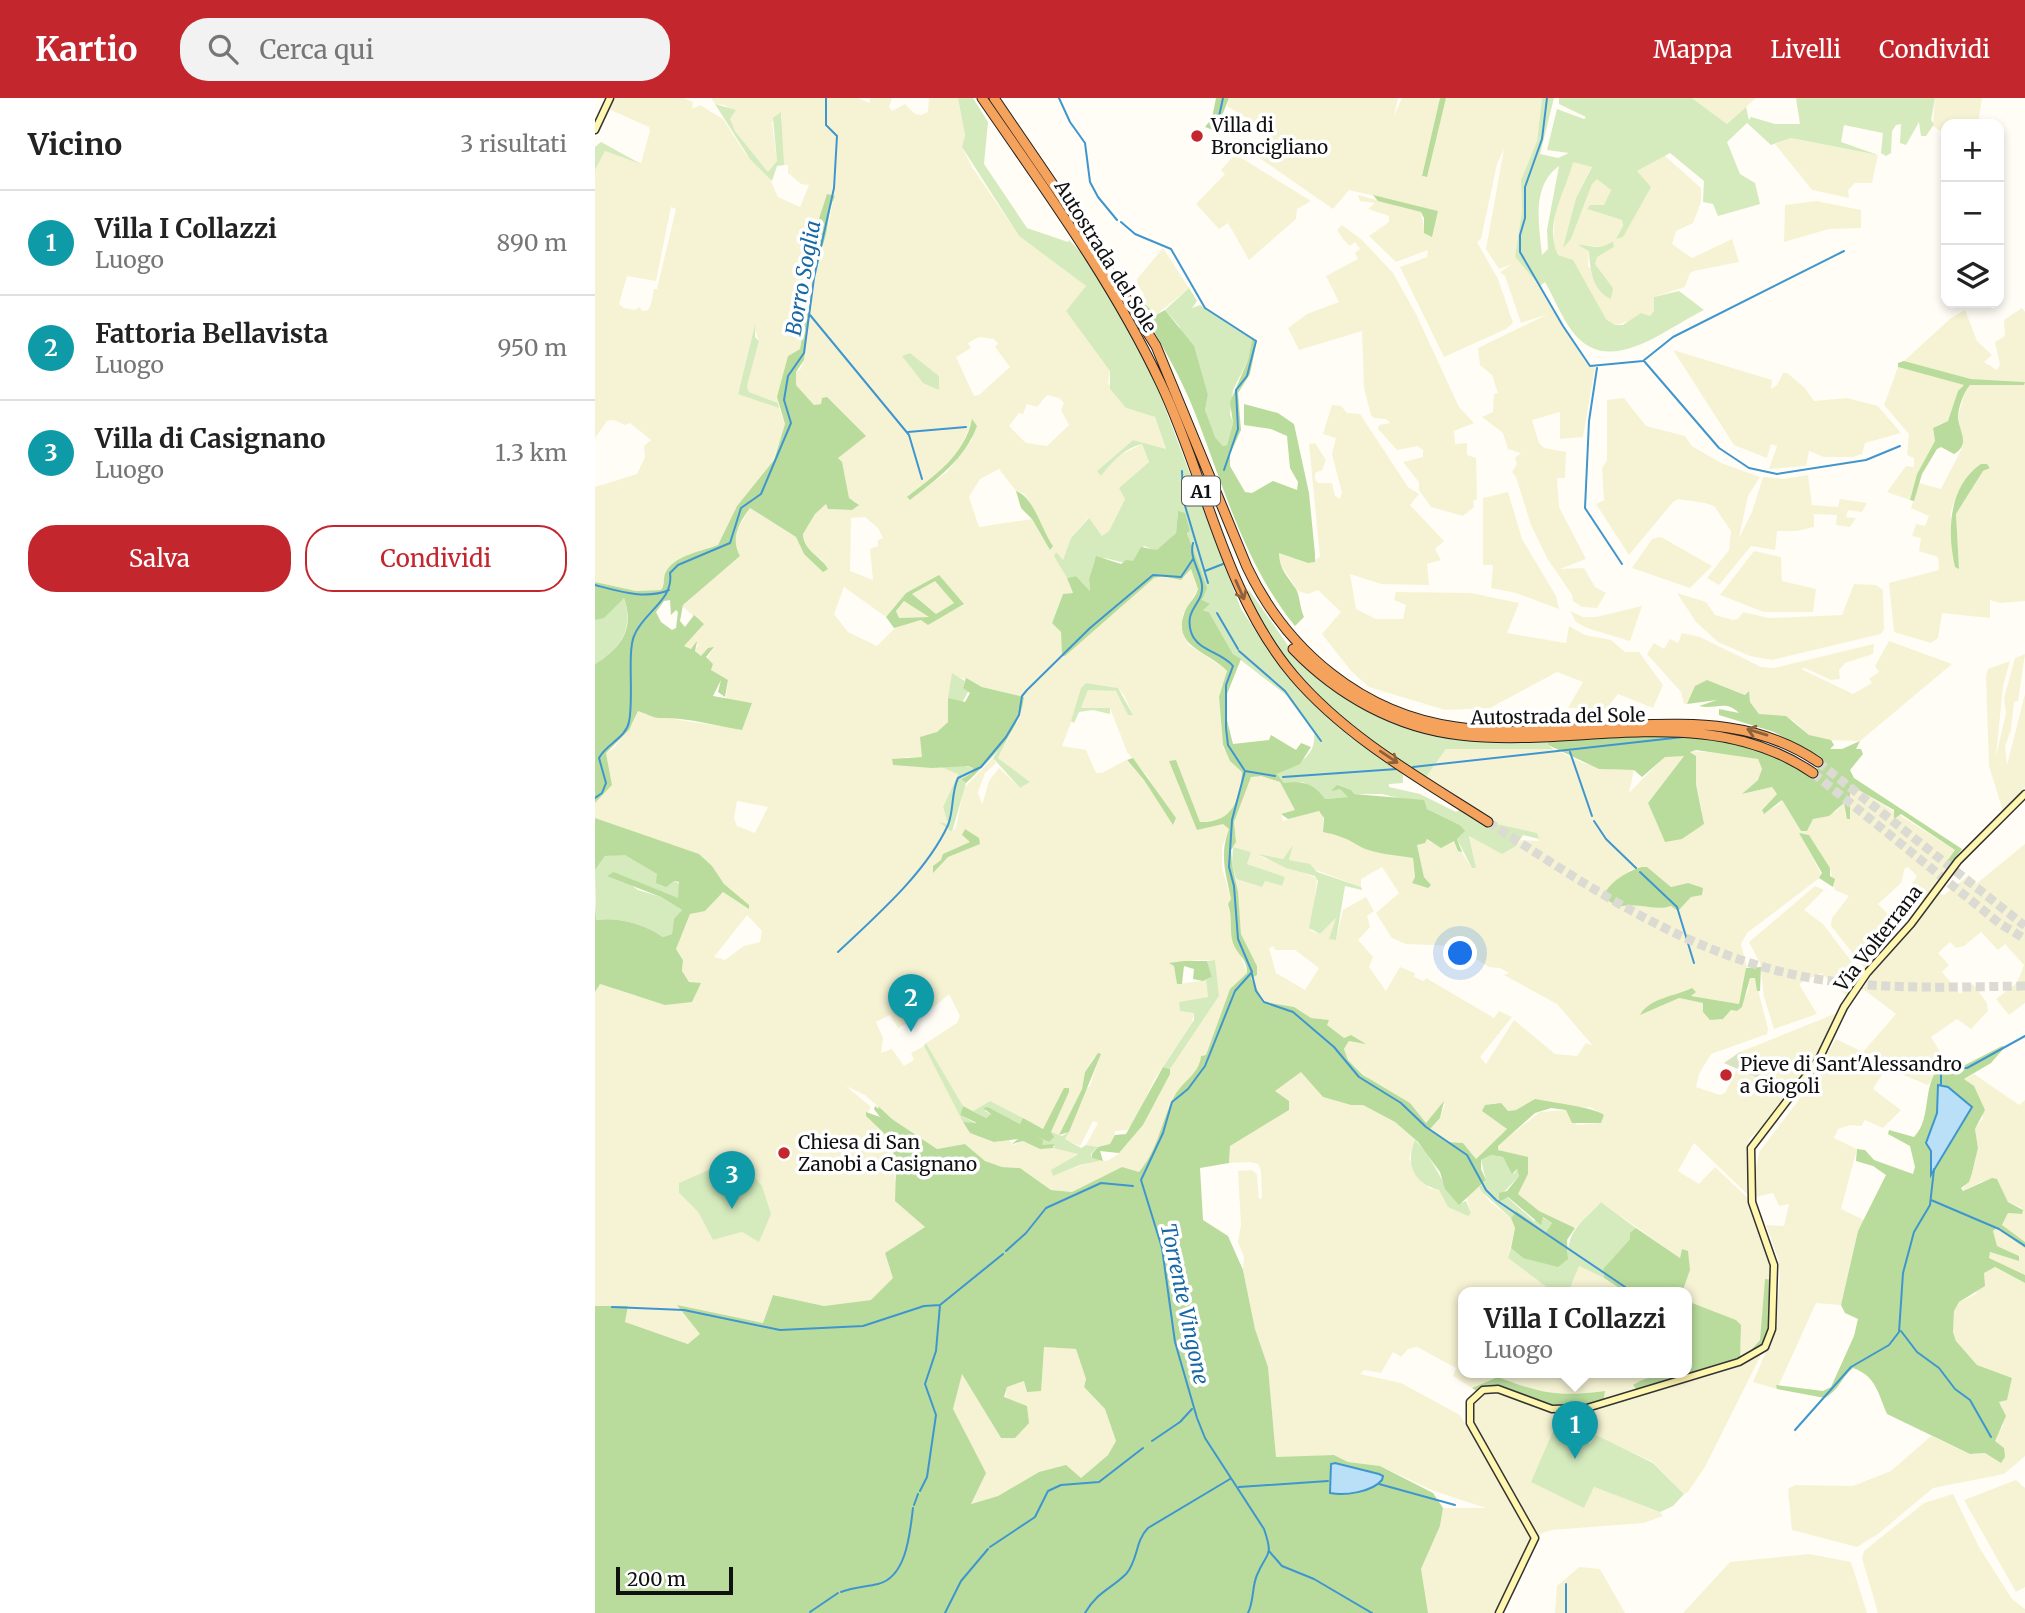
<!DOCTYPE html>
<html lang="it">
<head>
<meta charset="utf-8">
<style>
  body { margin:0; font-family:Merriweather,serif; background:#f2f2f2; color:#222 }
  .controls { position:absolute; right:21px; top:21px; display:grid; overflow:hidden; border-radius:14px; box-shadow:0 4px 10px #0003 }
  .controls button { width:63px; height:63px; display:grid; place-items:center; padding:0; border:0; border-bottom:2px solid #e0e0e0; background:#fff; color:#222; font:35px sans-serif }
  .scale { position:absolute; left:21px; bottom:18px; width:117px; box-sizing:border-box; padding-left:7px; border:4px solid #111; border-top:0; font-size:19px; line-height:24px; white-space:nowrap; color:#111; -webkit-text-stroke:5px #fff; paint-order:stroke }
  .you { position:absolute; left:866px; top:856px; width:24px; height:24px; margin:-18px; border:5px solid #fff; border-radius:50%; background:#1a73e8; box-shadow:0 0 0 10px #1a73e833 }
  .badge { display:grid; place-items:center; width:46px; height:46px; border-radius:50%; background:#c4262e; color:#fff; font-size:23px; font-weight:700 }
  .pin { position:absolute; translate:-50% -58px; filter:drop-shadow(0 2px 4px #0008) }
  .pin::after { content:''; position:absolute; top:37px; width:24px; height:21px; background:inherit; clip-path:polygon(0 0,100% 0,50% 100%) }
  .popup { position:absolute; left:863px; top:1189px; width:234px; height:91px; box-sizing:border-box; display:grid; place-content:center; border-radius:14px; background:#fff; filter:drop-shadow(0 2px 5px #0005); font-size:23px; white-space:nowrap; color:#767676 }
  .popup b { font-size:26px; color:#222 }
  .popup::after { content:''; position:absolute; left:50%; top:100%; margin-left:-14px; border:14px solid transparent; border-top-color:#fff }
  .list { margin:0; padding:0; list-style:none }
  h2 { display:flex; justify-content:space-between; align-items:center; height:91px; margin:0; padding:0 28px; font-size:30px }
  h2 small { font-size:23px; font-weight:400; color:#767676 }
  .list li { display:grid; grid-template-columns:46px 1fr auto; gap:21px; align-items:center; box-sizing:border-box; height:105px; padding:0 28px; border-top:2px solid #e0e0e0 }
  .list b { display:block; font-size:26px; white-space:nowrap }
  .list p { margin:0; font-size:23px; white-space:nowrap; color:#767676 }
  .list em { font-size:23px; font-style:normal; color:#767676 }
  .actions { display:flex; gap:14px; padding:21px 28px }
  .actions a { flex:1; padding:16px 0; border:2px solid #c4262e; border-radius:28px; text-align:center; font-size:24px; color:#c4262e }
  .actions .main { background:#c4262e; color:#fff }
  .icon { flex:none; width:38px; height:38px; fill:none; stroke:currentColor; stroke-width:2; stroke-linecap:round; stroke-linejoin:round }
  .map { position:relative; flex:none; width:1430px; height:1515px; overflow:hidden }
  header { display:flex; align-items:center; gap:42px; box-sizing:border-box; height:98px; padding:0 35px; background:#c4262e; color:#fff }
  header strong { font-size:33px }
  nav { display:flex; gap:38px; margin-inline-start:auto; font-size:24px }
  .search { width:490px; height:63px; background:#f2f2f2; display:flex; align-items:center; gap:18px; box-sizing:border-box; padding:0 24px; border-radius:28px; color:#767676; font-size:26px }
  main { display:flex }
  aside { flex:1; background:#fff }
  .map>svg:first-child { display:block }
</style>
</head>
<body>
<header>
<strong>Kartio</strong>
<div class="search"><svg class="icon" aria-label="search" viewBox="0 0 24 24"><circle cx="10" cy="10" r="6"/><path d="M15 15l6 6"/></svg>Cerca qui</div>
<nav><a>Mappa</a><a>Livelli</a><a>Condividi</a></nav>
</header>
<main>
<aside>
<h2>Vicino<small>3 risultati</small></h2>
<ul class="list">
<li><span class="badge" style="background:#0f9aa8">1</span><div><b>Villa I Collazzi</b><p>Luogo</p></div><em>890 m</em></li>
<li><span class="badge" style="background:#0f9aa8">2</span><div><b>Fattoria Bellavista</b><p>Luogo</p></div><em>950 m</em></li>
<li><span class="badge" style="background:#0f9aa8">3</span><div><b>Villa di Casignano</b><p>Luogo</p></div><em>1.3 km</em></li>
</ul>
<div class="actions"><a class="main">Salva</a><a>Condividi</a></div>
</aside>
<div class="map">
<svg width="1430" height="1515" viewBox="0 0 1430 1515">
  <rect width="100%" height="100%" fill="#fffdf5"/>
  <!-- farmland -->
  <path fill="#f6f3d4" fill-rule="evenodd" d="M15,0h73l10,4 -1,7 8,-4 23,14 22,34 25,26 8,18 22,10 9,-22 -8,-1 -13,-11v-8h-4l-4,-31 2,-19 -10,7 5,39 -8,12 -34,-42 -6,-12 5,-5 -9,-9 -10,-1 -4,-6h147l12,5v-5h22l-3,9 3,4 13,-7 10,10 6,1 7,-3 1,-14h29l7,37 -3,12 10,20 47,69 67,50 -19,25 43,60 -2,12 18,25 29,9 11,33 -33,-10 -35,30 3,5 17,-19 24,-12 7,18 -29,26 5,11 -16,32 -7,5 -14,-18 -17,20 -8,30 10,25 -10,1 -11,28 9,10 1,24 92,-78 8,-2 16,3 7,-2 6,-8 7,20 -15,25 -2,13 8,18 37,24 1,6 -8,22 4,51 19,24 -3,23 -8,19 -6,5 -25,3 -24,-61 21,69 26,-7 6,6 -7,18v21l9,31 -3,5 5,12 -1,15 15,42 -17,16 -24,66 -5,1 -1,11 -25,28 -25,64 -11,14 -17,-6 -50,25 -21,-2 -31,-22 -18,-1 -17,-6 -20,-17 -28,5 -45,-30 -27,-24 -19,-9 25,21 -5,9 25,24 4,40 30,47 -40,26 9,25 -22,22 -48,6 -51,-11 -10,28 -84,-17 22,28 -12,10 -64,-22 3,-15 -33,-1v-314l5,-8 36,12 64,-12 -11,-2 -7,-11 1,-12 -7,-10 14,-35 15,-4 18,-18 25,16 -24,-24 -21,-27 -108,-39v-15l17,-18 -6,-32 8,-5 19,-25 5,-12 22,7 9,-2 10,4 63,9 10,-26 -26,-4 2,-19 -12,-4 -5,-7 2,-5 -6,-5 7,-12 -13,10 -6,-7 4,-6 -8,5 -8,-3 20,-22 -21,-18 58,-50 -6,-10 3,-16 13,-22 46,29 8,17 23,15 -5,-9 -15,-11 -4,-15 12,-20 11,-10 2,5 23,1 5,-5v-3l-7,-3 -12,-41 23,-19 -38,-41 -1,6 -7,1 -18,-20v-14l4,-1 4,-10 2,-50 -6,39 -12,7 -10,47 -29,-11 -2,-6 12,-45 -5,-14 -16,66 41,15 6,16 -13,40 -35,42 -19,39 -17,5 -29,15 -4,4 -7,21 -25,1 -41,-9v-95l42,-13 8,-17 -1,-11 7,-6 -21,-17 -5,2 -11,-5 -7,1 -12,17v-268l10,-19 36,12 9,-32 -1,-4 -45,-20zM232,97l7,1 -9,46 -8,7 3,-21 -3,-3zM76,109l5,2 -19,80h-3l-3,15 -3,6 -6,1 -2,-4 -6,3 -10,-2 -5,-4 8,-28 29,5zM384,239l15,2 4,4 -3,4 15,20 -31,28 -5,1 -18,-39 15,-9 -3,-5zM315,255l29,23 -3,12 -17,-10zM452,297l12,3 5,5 -3,7 8,15 -22,21 -21,-3 -17,-17 10,-13 4,1 4,-10 10,3zM377,323v19l-4,5 -21,27 -38,28 -1,-3 37,-30 16,-19zM404,371l17,22 7,2 6,8 23,45 -2,4 -18,-31 -53,8 -10,-30 11,-18zM270,419l13,11 5,10 -5,2v6l-8,3 3,31 -23,-9 1,-53zM344,478l24,29 -20,10 -46,11 -20,20 -29,-14 -14,-18 10,-27 42,30 20,-24zM357,576l31,13 41,10 -5,22 -21,39 31,24 -9,6 -21,-20 -10,13 -7,24 -4,-13 7,-19 11,-10 -3,-5 -29,30 -8,39 -4,5 -12,-10 8,2 -5,-17 15,-34 -20,-7 -34,-1 1,-8h17l15,-25 11,-10zM491,585l32,5 6,7 8,18 -4,1 -9,-21 -10,-4 -22,1 -6,18h29l17,44 21,25 25,47 -29,-44 -18,-20 -24,13h-6l-10,-23 -24,-4zM142,703l31,6 -13,26 -18,-7 -3,-8zM152,817l15,16 -2,11 -16,4 -19,14 -11,-3zM600,862h19l5,36 -46,67 -30,62 -26,30 -10,6 -11,-1 -41,15 8,-12 15,-10 -55,-12 -9,4 -6,-6 -11,3 -27,-9 -46,-87 -13,7 3,7 -10,6 -12,-17 -11,4 2,-15 -7,-16 14,-7 8,13 29,-15 22,-19 11,22 -3,7 -31,20 37,63 10,5 17,-10 53,28 24,-42 2,5 -18,40 8,3 23,-46 3,-17 9,-15 6,-2 -10,31 -5,4 -21,49 16,7 13,-25 5,2 -12,22 12,2 12,-3 5,-5v-8l12,-1 8,-9 19,-41 38,-57 2,-10 14,-16 -2,-17 -28,4 -4,-18zM84,1095l80,48 -17,-9 -29,8 -15,-28z
    M634,0h169l-4,18 8,-18h38l-18,78 4,1 20,-79h96l-5,43 -16,39 1,31 -7,46 25,29 46,77 9,4 -12,70 -23,2v-27l-28,8 7,23 5,5 22,4 -1,26h-8l2,29 27,52 -26,10 24,-1 11,19 11,6 -9,15 -15,-1 -9,-6 -1,-6 -25,-37 -16,-33 -15,-48 -4,-5 5,-8 -2,-6 6,-5 -13,-4 -5,-16 -21,-16 11,-5 1,-18 4,-1 -6,-18 -12,-10 -2,-17 70,-34 -27,9 -16,-47 -5,-4 12,-8 -13,5 -13,-20 18,-100 -7,15 -16,75 -4,3 21,37 15,44 -7,6 -62,28 -44,-90 27,-10 1,-7 -32,12 -27,-26 20,-14v-6l-21,-7 7,-6 -15,-2 -2,-6 63,17 3,16 14,-17 -89,-21 -16,19 -75,-52 10,-24 7,2 -48,-29z
    M1097,0h64l-29,26z
    M1340,0h47l-4,26h-32v11l-13,-9z
    M1196,40l87,17 -6,28h-17l-7,7 1,8 -37,-8 -37,-46z
    M640,56l76,47 -14,8 -1,10 -47,41 -21,-37 -9,6 -23,-25 29,-30 -4,-4z
    M1069,57l37,33v14l-8,21 -17,8 -4,13 20,14 40,-19 7,23 -45,9 -4,2 -5,14 -31,10v14l-4,5 -35,9 -9,-6 -42,-61 -6,-3 -5,-9 2,-32 18,-53 19,5 -16,32 -5,41 21,-56 5,-5 14,12 -7,15h-14l-3,4 35,11 1,17 14,-66zM1018,143l1,6 -18,10 -1,8 18,23 -25,-22 1,-16 -5,-5 21,2z
    M1221,103l45,9v18l-32,1 -45,13 1,-37z
    M747,127l20,15 31,33 23,41 43,93 15,16 -20,8 1,13 12,-1v12l9,3 1,41 -4,2 1,6 -11,9 -32,-9 -12,-17v-8l-16,-20 20,-5v-7l-5,-4 -21,4 -19,-21 1,-4 11,-2 -4,-4 -12,-1 -3,-3 -7,-27 -2,-57 -63,19 -11,-22 19,-14 32,-12 -13,-26 32,-17 -3,-6 5,-4 -5,-7 -5,4 -7,-7 -6,-9z
    M568,150l26,40 -33,27 -16,-16 4,-5 -7,-10v-5z
    M1427,210l3,4v70l-54,-3 -67,-18 47,-43 14,-8 12,31 15,14 -8,7 13,8 3,-5 -5,-23 10,-6 -1,-16z
    M1078,252l99,30 -1,9 6,-4 6,-12h4l18,15 9,13 33,-3 31,8 23,27 -36,10 -3,11 -9,3h-29l-15,-6 -3,15 -37,3 8,-23 -6,-2 -4,14 -33,-13z
    M1303,269l66,18 -16,36 -12,5 -3,5 2,10 -18,33 -7,26 -23,-8 19,-26 8,1v-9l-7,-3 2,-21 -25,-29z
    M1430,285v218l-25,2 -10,-3v18l-48,-5 -4,25 -7,5 -37,-11 -5,-49 50,-13 -1,-13 -19,-6 2,-13 -9,-2 4,-12 9,2 4,-10 -18,-8 8,-25 22,6 22,-43 -5,-30 8,-28 3,-3zM1392,366l3,4 -7,3 -27,43 3,54 -6,-9 -2,-47 3,-10z
    M1029,300l22,28 39,10 7,10 29,17 39,14 -12,19 -9,42 13,-26 11,-35 21,2 24,-4 4,30 26,2 2,-8 27,4 -5,9 -14,-2 -2,7 10,1 -6,9 -14,-2 1,-10 -23,-1v13l-17,4h-20l-2,19 -24,-4 -32,39 -12,-7 22,-28 2,-19 -17,-25 -9,-3 -27,-4 -5,3 -44,53 -33,-51 8,-4 -2,-32 5,-8v-60z
    M737,307l9,1 6,7 13,1 48,73 11,7 -9,11 34,36 -9,8 6,11 -14,4 2,21 -48,-1 -31,-10 6,35 20,10h27l3,-14 -12,-5 2,-8 75,1 48,10 -12,30 59,10 3,-17 16,9 26,5 14,12h14l24,33 -10,23 -35,-14 -11,14h-39l15,-26 -26,-10 -67,36 -45,2 -76,-23 -18,-16 -29,-37 19,-22 -23,-22 -10,4 -10,-3 -19,-29v-10l29,11 12,-6 -11,-113 6,-1 11,17 -4,10 -7,3v6l3,4h14l3,13 5,3 2,-6 -10,-39 4,-16 -13,-4z
    M913,394l14,47 34,57 3,13 -43,-16 -25,-5 2,-23h-10v-67z
    M1064,439l4,1 49,28 -22,22 -58,-20 20,-29z
    M1159,453l27,6 1,24 34,8 -3,23h-49l-44,-17z
    M340,482l19,23 -18,11 -25,-20z
    M1259,486l22,1 7,5 1,39 -3,5 -109,26 -22,-4 -32,-14 -22,-20 -19,-29 29,9 9,13 18,5 5,-1 5,-7 26,6 73,-3z
    M309,503l19,9 7,7 -31,1 -3,-7z
    M1047,508l-12,35 -43,-13 -11,-6 -6,-11 13,6h13z
    M1087,535l18,4 61,30 13,1 100,-24 -1,10 -28,9 -6,7 1,9 -9,1 -26,-12 -4,1 52,25 19,-11 -3,-4 10,-7 -4,-6 14,-25 63,23 -92,77 -38,-1 -13,-5 -16,-15 -34,-6 -9,-12 -2,-10 -2,3 -39,-15 -20,24h-3l-3,-12 -34,-38 7,-11 10,6 6,-10 8,4z
    M1430,556l-7,47 -4,1 -3,28 -6,16 2,19 18,-71v93l-22,24 -14,-45 -3,-90 2,-7 22,-8 -7,25 -7,70 10,-43 -2,-15 11,-40z
    M851,651h107l30,14 30,7h21l-5,23 36,-37h19l-36,47 14,32 40,-24 -6,-27v-28l-6,-5 49,3 19,5 4,10 -4,11 -15,14 29,-7 5,7 -15,15 2,4 16,-9 1,-5 20,32h6l6,-12 24,-8 7,-9 2,12 4,-30 105,66 -11,17 8,3 -25,32 -19,-12 9,-14 -9,-9 -3,1 -4,15 -23,21 15,15 -20,24 4,13 -12,13 -34,-43 1,-8 17,-22 -14,-6 -5,-22 -21,-33 -9,-1 22,42 -75,57 -6,11 6,24 -8,36 -49,-8 3,-3 -6,-2 -3,3 -21,4 -9,7 25,-7 25,5 19,16 8,-9 6,1 11,-20 2,-13h5l13,51 -1,5 -56,20 -12,20 -3,13 24,8 5,-2 12,-24 21,9 2,-4 5,-11 -25,-11 97,-39 -25,50 -47,61 -15,14 -4,14 2,43 -54,-52 -16,28 21,13 16,-17 37,35 20,53 2,25 -11,28 -3,32 -19,21 24,-14 -60,120 -17,25 -4,2 -31,-32 -57,-26 -6,8 -6,64 10,-21 66,25 3,4 -19,7 -92,7 -10,3 -7,5 -36,75h-71l-7,-30v-14l19,-43 3,-18h43l-52,-17 -54,-25 -32,-4 -14,-7 -58,3 -8,-91 -13,-38 -12,-59 1,-13 -6,-15 3,-17 -3,-54 14,-1 5,4 2,25 3,-1 -1,-27 -3,-7 -8,-2 -21,1 1,-17 44,-55 27,-20 22,26 28,8h12l32,17 20,18 -6,19 20,29 10,2 9,17 23,6 -5,-17 13,-9 11,15 21,16 4,10 -7,30 41,31 1,4h-87v80h201l-30,12 105,-22 2,-28 -5,-15 -49,-19v-8h-5l8,-23 -8,-20 -2,8 -79,-56 -26,26 -36,-17 -22,-17 11,-20 -31,-24v-4l43,-34 26,-2 11,15 24,-2 3,-8 -14,-8 -13,2 -42,-10 -19,11 -8,1 -13,-8 -10,10 22,16 -31,30 -13,-16 -15,-1 -18,-13 10,-11 5,-15 -19,20 -16,-20 -41,-24 -21,-19 -4,-11 7,-10 7,4 -7,-8 -7,3 -18,-13 2,-5 -17,-2 -42,-13 -14,-16 -4,-12 6,-11 -16,-32 -5,-55 26,8 3,-6 17,5 3,-9 -38,-13 3,-12 -17,-5 3,-5 -2,-20 14,-42 6,-6 26,8 16,29 -15,3 2,7 32,-11 8,4v18l22,4 13,9 24,8 31,5 2,19 9,9 6,-1 -6,-8 -7,-32 9,-6 6,4 22,-2 18,27 2,-10 -5,-23 47,11 5,-6 18,1 -3,-8 -48,-11 -10,-12 -52,-33zM695,752l-1,10 72,27v-8l21,-12 17,26 -23,20 16,25 14,6 50,2 33,21 11,1 9,5 -5,2 53,29 36,42 -7,-3 -9,13 -22,-2 -41,-34 -28,44 -6,-7 32,-40 -13,-6 -5,7 -68,-40 -2,3 -10,-4 1,-4 -15,-6 -14,24 -17,-24 4,-10 -15,-17 12,-13 -3,-11 7,-5 -8,-14 -23,13 -7,30 1,-23 -17,17 -9,-3 6,-53 -58,-22 24,3zM1052,769l24,20 17,-4 3,14 -13,13 -7,-4 -44,-3 -15,-19 20,-15zM679,848l1,4h20l24,18 -14,22 -29,-17 -7,-25zM822,1249l39,21 -3,8 19,12 26,-11 38,14 30,5 22,-3 -46,14 -53,-18 -19,13v21l46,86 -56,-94 -59,-32 -41,-9 4,-4 17,3 12,-21 8,5 7,-8z
    M1430,746v159l-16,12 -13,-16 21,-16 7,-18 -19,-21 -7,6 -17,-18 -17,14 -8,2 -6,-6 -12,11 11,12 -7,7 18,22 13,-10 14,19 1,8 -17,18 -14,-10 -26,18 14,23 -17,25 -42,-17 -13,21 28,21 -18,18 -18,-8 -4,6 -11,-1 -12,4 -4,9 23,11 -16,60 23,11 -6,11 -17,74 -25,-2 -39,86 -24,-7 23,-54 4,-54 -2,-16 -12,-33 18,1 5,-22 -10,2 -6,-13 -17,4 -2,-23 6,-23 38,-50 38,-62 27,13 33,-38 -33,-25 9,-15 66,-81 6,2 25,-20 7,9z
    M1220,788l9,4 -20,20 19,14 38,50 -14,22 -26,-23 -22,11 18,30 -43,15 -10,-32 -4,-34 -11,-21z
    M1379,976l45,31 6,-5v142l-23,-16 6,-13 14,1v-6l-14,-6 -11,-23 -16,3 -19,9 10,-18 6,-25 -3,-19 8,-11 -9,-32 -11,-6z
    M1401,1129l29,21v27l-37,-17 2,-6 29,9v-5l-22,-10 -4,-15z
    M984,1168l25,12 23,15h-59z
    M1399,1169l31,16v173l-21,18 -71,14 -55,46 -21,13 -65,-17 -4,-41 7,-4 58,1 38,-15 40,-35 39,18 15,-1 16,10 -6,-22v-6l8,-9 -1,-20 -4,-3 9,-4 5,-20 -35,-14 -21,-24 -3,-9 1,-21 5,-9 17,-8 8,-21z
    M449,1249l32,2 10,30 -2,8 21,22 11,32 -8,14 -27,23 -42,-6 -41,24 -28,8 -17,-95 9,-36 39,65 6,-52 17,-5z
    M1421,1382l9,8v99l-9,5 -52,-92z
    M1358,1396l26,53 33,52 13,10v4h-147l-16,-55 2,-7 60,-48z
    M1214,1456l42,8 16,51h-184l47,-51z
    M984,1469l21,2 25,44h-70l2,-27z"/>
  <!-- green -->
  <path fill="#d5ebbd" fill-rule="evenodd" d="M363,0h15l15,24 -4,42 43,64 41,14 1,-2 13,13 21,31 53,100 85,225 32,48 37,44 39,35 54,38v9l-14,1v3l31,7 36,18 5,-3 27,13 49,11 2,6 -16,-4 -7,11 -14,8 -33,-18 7,32h-4l-15,-29 7,-8 -4,-6 -33,-16 -3,-5 -42,-10h-28l-14,-5 9,8 -24,2 -22,-17 -19,1 -7,-9c18,-8 40,-17 37,-41l-28,-38 -53,-41 -24,-42 -7,-3 1,-26 -16,-51 3,-1 -12,-20 -2,22 -19,18 -13,-5 -11,16c-16,3 -24,-7 -38,-3l-6,20 1,12 -14,-15 -9,2 -13,-22 2,-4 7,8 8,-22 18,-20 13,18 7,-5 16,-32 -6,-11 30,-26 -7,-18c-18,4 -30,18 -41,32l-4,-5 36,-31 33,9 -11,-32 -29,-9 -16,-19v-18l-44,-60 20,-25 -67,-50 -57,-89 3,-12z
    M947,0h12l-14,56 18,4 11,-5 -22,-3 10,-41 27,10 2,-2 -27,-13v-6h133l35,26 19,-17 3,13 2,-3 24,7h25l-4,-26h139l-4,22 3,4 -8,12h-5l-2,-14 -13,23 -6,-2 1,-19 -5,1 -4,6 -1,22 -5,3 -5,-3 2,-20 -39,-8 -3,17 37,13 -87,-17 -20,7 -24,-22 -20,19 13,32 15,9 5,21 -42,12 -5,-12 -10,-2 1,-21 -34,-28 -33,18 14,16 -28,50 -7,2 7,-13 -1,-6 -35,-11 3,-4h14l7,-15 -14,-11 -5,5 -21,55 -8,9 13,-50 16,-31 -19,-5c-7,29 -30,63 -15,93l15,5 33,59 9,6h8l18,-12 9,3 4,-5v-14l25,-6 25,19c-38,18 -96,70 -132,21 -11,-15 -18,-33 -27,-49l-5,4 -25,-29 7,-46 -1,-31 16,-39zM964,68l-12,64 1,19 -6,6c-3,-30 -11,-69 17,-89z
    M120,6l21,6 -6,9 5,12 33,41 9,-11 -4,-43 8,-6 3,53 -7,1 -5,15 -22,-22z
    M6,44l40,22 -36,-13 -10,19v-23z
    M1018,143l1,6 -17,10 -2,7 18,24 -2,11c-19,-8 -21,-31 -22,-48l-11,-6c15,0 22,6 35,-4z
    M594,190l8,13 -5,7 8,-3 52,34 -4,21 -15,30 -3,24 3,9 -6,22 -4,1 -8,-9 -7,-17 -3,-10 3,-15 -29,-69 -14,-16z
    M160,226v13l4,4 -12,45 2,6 29,11 1,5 -41,-14z
    M315,255l29,23v14l-16,-7 -21,-27z
    M654,492l45,64 73,55 182,29 -1,7 5,4h-107l-20,28c-79,-51 -138,-98 -180,-185z
    M29,500c10,30 -3,51 -29,66v-44z
    M357,575l13,8 -2,6 6,3 -7,13 -14,-5z
    M491,585l32,5 15,27h-5l-12,-24 -28,-1 -7,18h29v6l-17,-4 -14,2 -5,11 -3,-2 10,-33z
    M419,628l-16,32 32,24 -10,6 -27,-30z
    M364,666l14,4 -1,5 -11,5 5,5 -14,49 -13,-10 9,2 -5,-17 15,-33 -17,-7z
    M698,747l-4,15 21,4 7,8 44,15 1,3 -17,-4 -9,54 -7,-1 7,-21 -16,16 -11,-6 9,-47 -3,-5 -29,-8 -28,-14 25,5z
    M638,749l18,5 -4,12 38,13 -3,9 -17,-5 -3,6 -26,-8 -4,-15z
    M30,756l32,20 10,10 7,-3 6,3 -2,15 -64,-27 24,18 23,7 21,13 -8,11 -2,13 -9,3c-19,-13 -44,-20 -67,-17l-1,-50 10,-14z
    M620,862l4,36 -49,73 -7,-2 31,-47v-7l-14,-2 -1,-9 29,-5 -2,-17 6,-3 -5,-16z
    M331,945l37,63 -3,9 17,9 -14,-2 -39,-76z
    M395,1003l33,17v3l-3,3 -32,-17 -3,4 6,3 -5,4 -13,-7z
    M456,1034l11,4 7,-4 -4,7 16,9 5,-3 12,2 -7,7 1,4 10,2 -22,5 -27,11 -2,-6 27,-16 -25,-6 2,-2 -14,-1 1,-5 -5,-4 12,6z
    M820,1042c20,19 26,45 44,64l7,-3 5,12 -3,3 -20,-9 -9,-17c-26,-7 -34,-26 -24,-50z
    M896,1057l12,2 11,17 3,-5 2,7 -16,17 -4,9 8,-5 27,24 8,-4 10,6 -6,9 -28,-21 -7,7 -29,-26 -3,-5 7,-7 -5,-20z
    M118,1070l37,4 12,14 9,28 -12,28 -17,-10 -29,8 -15,-28 -19,-19v-10z
    M1006,1104l35,26 -6,11 -27,30 1,9 -25,-12 -11,27h-18l-1,-4 -41,-31 3,-10 12,10 45,1c-1,-30 14,-36 33,-57z
    M959,1331l36,15 6,-9 57,28 31,31 -11,12 -13,6 -66,-25 -10,21 -53,-26z"/>
  <!-- forest -->
  <path fill="#b9dc9c" fill-rule="evenodd" d="M621,0h13l-13,33 -11,-4 7,-9z
    M845,0h6l-19,79 -5,-1z
    M232,96l8,2c-9,17 -5,37 -14,53h-5l4,-15 -3,-9z
    M778,97l65,16 -6,26 -8,-4v-15l-3,-6 -43,-11z
    M545,201l16,16 9,-5 29,36 14,49 -3,15 10,27 8,9 4,-1 6,-22 -3,-21 18,-42 4,-21 5,1 -7,34 -12,19 3,37 -11,24v12l15,26 7,1 21,-12 24,9 1,-8 -8,-14 -3,-32 -16,-7 -27,-4v-21l34,9 16,11 15,69 6,61v8l-7,1 -29,-10c0,16 9,24 17,36 4,7 4,20 8,28l-9,9c-51,-63 -71,-139 -100,-213 -15,-39 -37,-74 -57,-110z
    M212,211l2,5 -5,46 -8,12v13l18,20 7,-1 1,-6 5,-1 39,39 -28,22 4,4 7,36 10,7 -7,5 -24,-1 -2,-5 -11,10 -12,20c1,18 17,21 25,35l-5,3 -19,-18 -8,-17 -46,-29c-11,15 -20,30 -10,48l-57,49 -3,16 5,6 9,-12 10,9 -20,22 7,3 6,-8 -2,10 6,5 7,-8 6,-1 -8,10 7,7 -2,6 17,10 -3,17 -7,-5 3,-12 -8,16 39,7 -10,27c-29,-5 -57,-13 -83,-12 -6,0 -14,-5 -21,-7l-9,19 -23,23 6,32 -17,18v-139c26,-16 40,-35 29,-66l-20,20 -9,2v-38l41,9 25,-1c5,-7 1,-13 6,-20 10,-15 35,-19 51,-25l19,-39 37,-46 11,-36 -8,-27 11,-41 12,-7zM75,502l1,15 5,-5 2,2 -2,16 -4,2 -11,-8 -5,-10 8,-11z
    M1309,263l67,18 54,3 -1,3h-54c-6,6 -12,23 -12,32 1,15 13,27 -4,37l-13,-7 -4,2 -15,25 -8,27 -4,-1 7,-26 18,-33 -2,-13 15,-7 10,-30 6,-6 -66,-18v-4z
    M377,321l5,7c-12,33 -40,53 -67,74l-3,-3c27,-21 58,-42 65,-78z
    M1386,366h6l3,4 -7,3 -27,43 3,55 -4,-2c-8,-34 -7,-81 26,-103z
    M421,393c18,6 26,40 37,55l-3,4 -18,-31 -11,-11z
    M583,413l7,2 5,18 -3,2 20,55 -5,12 8,4 -7,6 6,2 24,42 8,5 -14,35v26l6,24 36,-4 2,-5 25,15 5,-7 10,4 -11,17 -23,10 7,9c19,-3 30,1 41,16l23,-2 -8,-8 -9,2 6,-6 14,5 3,4 70,6 3,9 33,16 5,6 -8,8 5,13 -4,-1 -4,-10 -13,7 -14,-9 -2,4 -8,2 7,32 7,8 -3,3 -16,-5 3,-6 -2,-19c-17,-3 -40,-4 -54,-12 -13,-8 -21,-11 -36,-14l1,-14 -5,-7 -31,8 -7,-5 14,-4 -15,-28 -19,-6 -10,1 -17,45 2,20 -5,8 1,14 6,28 3,42 16,32v9l-6,3 13,24 30,5 17,11 18,2 -2,5 17,13 7,-3 15,9 -17,-3 -5,8 4,11 15,15 47,28 16,20 18,-22 -4,17 -10,11 18,13 15,1 13,16 31,-30 -25,-18 3,-6 16,-2 7,8 8,-1 19,-11c15,3 62,9 69,16l-3,8h-29l-6,-13 -15,-2 -16,5 -37,33v4l30,7v17l-10,20 21,17 36,17 -8,12 1,19 -10,8 -35,-9 -12,-10 4,-20 -4,-10 6,-7 29,21 6,-9 -9,-6 -2,8 -33,-28 -9,5v-9l8,-2 12,-15 -2,-7 -5,5 -9,-17 -12,-2 -10,5v9l5,11 -27,25 -14,-16 -5,-17 -22,-30 -23,-20 -32,-17h-12l-28,-8 -22,-25 -26,19 14,10v9l-59,36 -1,17 -29,5 3,52 25,16 15,34 12,59 13,38 8,90 58,-2 14,7 32,4 53,27 10,15 -3,18 -19,43 7,44h-833v-307h33l-3,16 63,22 12,-10 -23,-29 86,18 10,-28 51,11 47,-6 22,-22 -8,-25 40,-26 -30,-26 1,-32 -5,-29 -25,-24v-4l14,5 -6,-8 1,-3 4,3 -1,-3 14,13 45,30 28,-5 20,17 17,6 18,1 31,22 21,2 50,-25 17,5c19,-22 22,-50 35,-75 8,-16 25,-22 27,-41l5,-1 24,-66 17,-16c1,-14 -10,-18 -14,-30 -4,-13 0,-26 -5,-39l3,-5c-5,-26 -12,-43 -2,-70l-6,-5 -26,6 -28,-69 7,-1 24,62c32,1 40,-21 42,-50l-12,-11 -7,-16 -4,-48 8,-26c-16,-18 -55,-24 -43,-57 3,-10 11,-15 14,-25l-7,-20 -10,11 -19,-4 -8,2 -89,78h-3l-1,-24 -9,-9 11,-29 10,-1 -6,-15 9,-2 14,15 -1,-12 7,-23 25,8 5,-4 7,1 8,-14 16,3 19,-17zM449,1249l32,2 10,30 -2,8 21,22 11,32 -8,14 -27,23 -15,-13 -27,7 -41,24 -27,8 15,-31 -33,-64 9,-35 39,64h14l14,-15 -2,-17 -23,-9 3,-10 17,-6 3,11 14,-1z
    M344,477l25,29 -36,21 -7,-5 -27,8 -8,-11 20,-24zM340,483l19,22 -18,11 -24,-20zM309,503l25,16 -30,1 -3,-7z
    M371,580l16,9 42,10c-4,35 -34,63 -58,86l-5,-4 11,-6 1,-5 -5,-2 -36,2 -39,-3 -1,-6 30,-2 -2,-20 17,-5 11,-10v-24l17,4 5,-9 -7,-5z
    M1112,582l38,15 4,-4 1,11 9,12 27,2 23,19 22,5 3,5 -4,4h12l18,-8 -4,8h5l2,5 -13,16 4,8 108,71 -15,19 -4,-1 12,-17 -54,-36 -7,5v-9l-44,-25v34h-3l-3,-16 -15,13 -16,3 -6,12h-6l-19,-31 -18,14 -2,-4 15,-16 -5,-7 -30,7 16,-14 4,-11 -4,-10 -62,-9 -6,2 6,4v28l8,40 -22,15 -17,3 -17,-39 36,-47 -19,1 -23,20 -8,-7 -35,-1 -51,-24 1,-7 128,-5 77,13 59,29 10,-15 -2,-3 -47,-25 -55,-17v-6l20,4c-13,-14 -24,-3 -40,-7l18,-6 -30,4 8,-18z
    M538,660l43,60 -3,7 -29,-45 -17,-20z
    M0,720l104,36 13,12 12,18 25,21v4l-26,-17 -18,19 -15,3 -14,35 7,11 -1,11 7,11 12,1 -9,19 -27,3 -65,-21 -5,8v-89l1,17c23,-3 48,4 67,17l9,-3 2,-15 8,-9 -21,-13 -54,-21 7,-4 64,26 1,-16 -5,-1 -8,6 -10,-4 1,-9 -32,-19 -20,1 -10,14z
    M370,731l14,9 1,6 -32,13 -15,16v-7l8,-6 2,-6 27,-12 -8,-7z
    M1204,735l10,2 21,33v8l5,3 -2,8 -14,-9 3,-5z
    M1047,769h5l24,20 17,-4 15,5 -1,7 -11,2 -13,14 -7,-5c-17,6 -32,-5 -53,1l-15,-10c4,-13 25,-27 39,-30z
    M589,863h23l5,16 -9,4 -10,-2 1,-10 -10,-3 -2,18h-5l-3,-18 -5,-3z
    M1166,869l-1,24h-3l-2,-13h-5l-8,29 -5,4 -6,-1 -8,9 -13,1 -7,-8v-9l-24,-5 -39,17c9,-17 36,-19 52,-27l4,4 -5,4 48,8 7,-36z
    M1407,948l3,1 -14,16 -27,16 10,7 11,24 -10,19 3,19 -6,25 -3,9 -8,6 2,3 29,-13 5,1 11,23 15,8 -1,4 -14,-1 -6,12 23,17v6l-29,-20 -3,3 4,15 22,10v5l-29,-9 -1,6 36,17v8l-30,-16 -11,6 1,13 -26,16 -5,9 -1,21 3,9 21,24 35,13 -5,22 -8,2 7,14 -11,25 9,7 1,9 -4,6 -16,-10 -15,1 -83,-40c-9,-21 -11,-38 -34,-46 -12,10 -14,22 -28,30l-48,-9 -1,-4 47,6 8,-4 23,-51 4,-17 -13,-6 -4,-8 17,-74 28,-56 -13,-9 -17,-5 1,-12 8,1 9,10 39,14 2,-7 -5,-21 -22,-12 1,-4 25,7c20,-21 5,-53 31,-77l20,5zM1343,987l7,63 -14,26v-23l-5,-8 11,-30z
    M503,955l3,1 -32,78 -10,3 23,-46 3,-17z
    M568,969l7,2v5l-27,51 -24,28 -19,-2 3,10 -11,-3v-4l6,-7 12,-3 5,-9 11,-1z
    M469,990h5v4l-18,40 3,5 -5,5 -11,-5 5,3 -1,5 12,-1 -1,4 -13,1 -17,-8 -11,3 6,-5 -24,3 -24,-9 -7,-11 14,1 -17,-8 3,-9 23,12 5,-4 -8,-6 5,-1 32,17 3,-6 20,11z
    M1041,1130l44,30 2,-9 6,2 2,19 -8,23h-55l-23,-15 -1,-9 27,-30v-6z
    M1170,1181l9,1c0,19 3,48 -8,65 -15,23 -98,38 -127,47l-6,-7c16,-10 35,-12 54,-12v-72l49,19 5,5 -1,37 20,-22z
    M903,1279c44,17 61,20 107,14l-2,12 -40,6 -65,-20 -20,3 -6,-4z"/>
  <!-- cemetery -->
  <path fill="#d9e3c4" d="M1145,954l25,11 -7,15 -34,-15z"/>
  <!-- water -->
  <path fill="#b9e0f7" stroke="#3f96cf" stroke-width="2" d="M1343,987l10,2 24,20 -41,68v-24l-5,-8 11,-30z
    M740,1365l44,11 4,2 -1,4c-10,12 -37,16 -52,13l1,-29z"/>
  <g fill="none" stroke-linecap="round" stroke-linejoin="round">
    <!-- stream -->
    <path stroke="#3f96cf" stroke-width="2" d="M464,0l11,24 15,21 5,39 8,15 19,23
      M952,0l-5,41 -17,48v31l-5,17v17l43,74 27,40 53,-5 30,-24 171,-86
      M623,23l5,-23
      M526,124l14,12 36,15 34,59 51,33 -9,35 -11,14 2,39 -14,41
      M215,217l99,120 13,44
      M1049,263l75,87 30,20 28,6 89,-14 34,-14
      M1002,270l-8,53 -4,87 37,56
      M313,334l58,-5
      M587,373l1,28 25,84
      M598,445c-4,15 7,27 9,42 2,19 -18,23 -11,47 6,19 31,20 42,34l-7,19v43l2,17 17,26 -13,49 -3,47 5,19 4,53 14,33 -17,19 -30,75 -17,23 -16,13 -9,31 -22,47 21,68 13,94 22,76 8,20 59,91c10,29 3,22 -7,46 -5,11 -3,26 -9,38
      M610,473l18,-7
      M0,487c23,6 51,15 74,5
      M622,515l21,36
      M644,553l46,40 36,50
      M975,654l22,64
      M818,669l270,-30
      M650,673l30,5
      M688,679l114,-8
      M0,700l7,-5 4,-10 -7,-25c7,-14 27,-20 30,-36 5,-23 -2,-69 5,-86 9,-24 40,-35 36,-63l8,-8 52,-22 11,-35 20,-14 30,-71 -7,-23 4,-24 16,-23 10,-75 20,-90 3,-52 -11,-11v-27
      M999,723l12,18 30,29
      M1045,774l37,35 17,56
      M243,854c37,-35 88,-79 110,-127 6,-14 3,-32 10,-47l23,-11 25,-30 13,-22 3,-19 5,-6 63,-62 63,-53 28,2 12,-18
      M657,876l4,17 8,11 29,10 41,35 25,30 42,26 25,24 41,28 19,35 10,10 138,93
      M1346,987v-13l5,-4h21l58,-32
      M1336,1102l68,29 26,17
      M411,1153l20,-18 20,-25 55,-25 32,3
      M17,1209l72,3 96,20 83,-4 61,-20 16,-1
      M1306,1233l16,21 22,16 16,21 15,11 21,37
      M1200,1332l56,-63 38,-22 10,-13 4,-59 11,-41 16,-27 4,-36
      M557,1343l28,-19 12,-13
      M784,1386l76,21
      M644,1389l89,-6
      M325,1393l7,-14 9,-62 -11,-31 11,-33 4,-46 63,-51
      M319,1407l4,-11
      M395,1449l45,-30 13,-26 13,-6 38,-3 44,-34
      M674,1453l13,15 32,13 58,34
      M971,1486v29
      M246,1494c13,-5 24,-5 37,-8 29,-7 32,-52 35,-76
      M215,1514l28,-19
      M350,1515l16,-32 27,-32
      M490,1515c12,-21 26,-24 41,-39 12,-13 9,-33 22,-46l82,-49"/>
    <!-- motorway-tunnel -->
    <path stroke="#dbdad3" stroke-width="9" stroke-dasharray="9 4.5" stroke-linecap="butt" d="M1223,664l207,164
      M1218,675l186,150 26,16
      M893,724c103,66 205,137 329,157 68,11 139,8 208,7"/>
    <!-- secondary casing -->
    <g stroke="#333" stroke-width="9">
      <path id="secondary" d="M0,32l15,-32
        M904,1515l36,-75 -65,-115v-21l13,-12 15,-1 54,20 35,-1 152,-46 26,-15 7,-18 2,-64 -22,-63 -1,-54 68,-89 25,-52 23,-34 44,-49 47,-63 67,-67"/>
    </g>
    <!-- motorway casing -->
    <g stroke="#222" stroke-width="11">
      <path id="motorway" d="M387,0c64,93 131,184 179,286 46,97 62,208 133,292 53,62 127,103 194,146
        M399,0l84,123 78,125 91,221c40,84 115,147 209,160 57,9 117,1 174,-2 69,-2 129,-3 188,37
        M698,551c44,46 103,79 167,86 118,14 247,-35 353,38"/>
    </g>
    <!-- secondary -->
    <use href="#secondary" stroke="#fff6b0" stroke-width="6"/>
    <!-- motorway -->
    <use href="#motorway" stroke="#f5a25d" stroke-width="9"/>
  </g>
  <!-- one-way arrows -->
  <defs><path id="oneway-shaft" d="M-6 0H5M1.5-3L5.5 0L1.5 3" fill="none" stroke-width="1.6" stroke-linecap="round" stroke-linejoin="round" transform="scale(1.75)"/></defs>
  <g stroke="#8e613b">
    <use href="#oneway-shaft" transform="translate(645 492) rotate(66)"/>
    <use href="#oneway-shaft" transform="translate(1162 634) rotate(-163)"/>
    <use href="#oneway-shaft" transform="translate(794 659) rotate(34)"/>
  </g>
  <!-- markers -->
  <g fill="#c4262e" stroke="#fff" stroke-width="2.5">
    <circle cx="602" cy="38" r="7"/>
    <circle cx="1131" cy="977" r="7"/>
    <circle cx="189" cy="1055" r="7"/>
  </g>
  <g text-anchor="middle" dominant-baseline="central" stroke-width="7" stroke-linejoin="round" paint-order="stroke">
    <!-- shield labels -->
    <rect fill="#fff" stroke="#585858" stroke-width="2" x="587" y="378.5" width="38" height="29" rx="5"/>
    <g font-size="18" font-weight="bold" fill="#111">
      <text x="606" y="393">A1</text>
    </g>
    <!-- poi labels -->
    <g font-size="19" fill="#111" stroke="#fff" text-anchor="start">
      <text x="616" y="27">Villa di<tspan x="616" dy="22">Broncigliano</tspan></text>
      <text x="1145" y="966">Pieve di Sant'Alessandro<tspan x="1145" dy="22">a Giogoli</tspan></text>
      <text x="203" y="1044">Chiesa di San<tspan x="203" dy="22">Zanobi a Casignano</tspan></text>
    </g>
    <!-- street labels -->
    <g font-size="19" fill="#111" stroke="#fff">
      <text transform="translate(511 158) rotate(58)">Autostrada del Sole</text>
      <text transform="translate(963 618) rotate(-1)">Autostrada del Sole</text>
      <text transform="translate(1283 840) rotate(-52)">Via Volterrana</text>
    </g>
    <!-- water labels -->
    <g font-size="21" font-style="italic" fill="#1768a6" stroke="#fff">
      <text transform="translate(208 180) rotate(-80)">Borro Soglia</text>
      <text transform="translate(590 1206) rotate(78)">Torrente Vingone</text>
    </g>
  </g>
</svg>
<div class="controls">
<button>+</button>
<button>−</button>
<button><svg class="icon" aria-label="layers" viewBox="0 0 24 24"><path d="M12 4l9 5-9 5-9-5zM3 14l9 5 9-5"/></svg></button>
</div>
<div class="scale">200 m</div>
<div class="you"></div>
<div class="pin badge" style="left:980px;top:1361px;background:#0f9aa8">1</div>
<div class="popup"><b>Villa I Collazzi</b>Luogo</div>
<div class="pin badge" style="left:316px;top:934px;background:#0f9aa8">2</div>
<div class="pin badge" style="left:137px;top:1111px;background:#0f9aa8">3</div>
</div>
</main>
</body>
</html>
